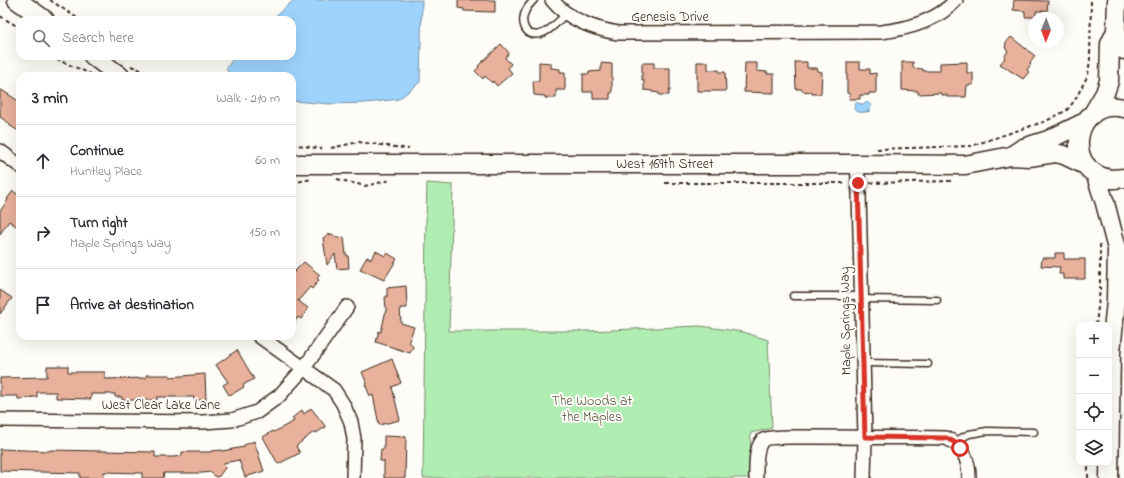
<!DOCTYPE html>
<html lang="en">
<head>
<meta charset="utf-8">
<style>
  body { margin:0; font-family:"Indie Flower",sans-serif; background:#f2f2f3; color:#2b2b33 }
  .controls { position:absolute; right:12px; bottom:12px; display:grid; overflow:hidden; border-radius:8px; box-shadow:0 4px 16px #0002 }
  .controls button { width:36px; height:36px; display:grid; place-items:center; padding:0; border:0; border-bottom:1px solid #e1e1e2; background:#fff; color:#2b2b33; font:20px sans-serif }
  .compass { position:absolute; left:1028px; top:12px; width:36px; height:36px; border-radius:50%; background:#fff; box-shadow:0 4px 16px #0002; rotate:181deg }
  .stop { position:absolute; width:12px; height:12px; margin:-9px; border:3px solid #d93025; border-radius:50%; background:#fff }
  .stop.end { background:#d93025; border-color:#fff; box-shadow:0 1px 4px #0008 }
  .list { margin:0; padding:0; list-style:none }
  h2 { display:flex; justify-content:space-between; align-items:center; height:52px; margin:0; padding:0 16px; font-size:17px }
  h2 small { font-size:13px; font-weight:400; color:#7c7c81 }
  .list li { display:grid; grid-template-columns:26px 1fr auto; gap:12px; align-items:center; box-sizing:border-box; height:72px; padding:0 16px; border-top:1px solid #e1e1e2 }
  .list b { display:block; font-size:15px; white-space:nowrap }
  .list p { margin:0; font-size:13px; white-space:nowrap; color:#7c7c81 }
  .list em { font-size:13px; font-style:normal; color:#7c7c81 }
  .icon { flex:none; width:22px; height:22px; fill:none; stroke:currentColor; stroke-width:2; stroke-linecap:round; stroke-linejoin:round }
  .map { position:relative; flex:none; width:1124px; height:478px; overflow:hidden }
  .search { position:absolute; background:#fff; box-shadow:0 4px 16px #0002; left:16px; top:16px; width:280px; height:44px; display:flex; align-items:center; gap:10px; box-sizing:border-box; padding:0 14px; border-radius:12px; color:#7c7c81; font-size:15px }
  .panel { position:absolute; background:#fff; box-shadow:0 4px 16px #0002; left:16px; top:72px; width:280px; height:268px; border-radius:12px }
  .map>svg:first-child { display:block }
</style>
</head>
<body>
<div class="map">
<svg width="1124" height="478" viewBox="0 0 1124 478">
  <rect width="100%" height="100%" fill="#fdfcf7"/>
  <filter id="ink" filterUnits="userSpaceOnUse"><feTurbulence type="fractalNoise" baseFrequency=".025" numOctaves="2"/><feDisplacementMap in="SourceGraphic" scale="8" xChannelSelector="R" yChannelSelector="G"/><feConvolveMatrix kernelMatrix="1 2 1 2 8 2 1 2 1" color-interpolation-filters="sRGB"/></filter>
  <g filter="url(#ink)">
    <!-- green -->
    <path fill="#b0edb3" stroke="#768c68" d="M427,183l26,2 -4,146h140l111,-5 43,6 25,8 4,88 -21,5 -2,45h-326l3,-259z"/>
    <!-- water -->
    <path fill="#9ed3fd" stroke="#768fa4" d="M294,0h128l-2,82 -21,17 -33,4 -36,1 -38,-3v-25h-60l-6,-7 9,-13h57v-36h-21z
      M856,103h2l4,1c4,-1 7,-3 9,2l-1,5c-6,2 -21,3 -14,-8z"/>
    <!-- building -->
    <path fill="#e7b19b" stroke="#3b2a1e" d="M458,0h37v12l-31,-1v-2l-6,-1z
      M1014,0l34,1 -1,10h-11v6h-11v-6l-12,-1z
      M1011,37l24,19 -5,7 1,1 -4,6 2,2 -6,7 -23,-15 5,-6 -1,-1 4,-6 -3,-3 1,-3 -1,-1z
      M501,44l8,9 -4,5 6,6 -3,4 4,5 -15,13 -4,-5 -1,2 -7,-7 -2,3 -8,-8 4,-4 -1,-1z
      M539,62l12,1v5l9,1v3h5v18h-9v8h-11v-2l-11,-1 -1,-14h6z
      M697,62h11v8h11v2h6l1,19h-29z
      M795,62h12v6h10l1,3 4,1 -1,22h-9v-2l-10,-1v-2h-6z
      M847,62h13v7h10v5l6,-1v20h-7v2h-9v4h-11l1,-5 -3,-1z
      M902,62h11v6l10,1v2h17v-8l27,-1v11h6v12h-6l-1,12h-19v-2h-6v-2l-23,1v-3l-16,-1z
      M601,63l11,1v29h-2v6h-17v-7h-10v-18h6v-2l12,-1z
      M642,63h12v5h16v23h-1v4h-10v-2l-7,-1v-1l-8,-1v-10h-2z
      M745,63h12v8l11,1 -1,2h7v19l-30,-1z
      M0,89l20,13v30l-11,-7 1,-1 -10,-7z
      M13,191l7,5v24l-4,6 -7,-5 -9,13v-23l8,-11 -1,-1z
      M332,234l5,4 7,-1 2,18h2l1,13 -12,1 -2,-15 -8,11 -4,-27 4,-3z
      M376,251l9,5 2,-3 10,6 -13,21 -24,-11 7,-12 4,2z
      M1055,253h9v6h21v20h-22v-5h-4l1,-7 -19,-1 1,-8h13z
      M304,262l16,13 -3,3 2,2 -7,9 -2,-2 -12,14 10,7 -7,11 -3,-2 -6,9v-52z
      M406,286l1,22h-7l1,15 13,4 -5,14 4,6 -3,6 -34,-11 3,-11 2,1 5,-22 -1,-13h2v-9z
      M0,290l12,8 -12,16z
      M237,350l17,29 -11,6 1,2 -10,6 -5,2 -6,-10 5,-3 -12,-17z
      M392,359l9,24 -9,4 8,33 -21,5 -6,-30 -3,1 -5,-12h2l-5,-12z
      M47,366h21v6h37v7l41,-1v-3h24v2l35,-3 1,26h-12v-3h-37v3h-35v-3h-7v-3h-24v5l-35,-1v-6h-19v5h-6l1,1 -14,1v-3h-18v-18l47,-1z
      M311,408l15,19 -10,6 -1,-2 -19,15 4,7 -22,11 -15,-27 10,-6 1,1 20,-11 -2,-3 10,-8 2,4z
      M384,436l22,1 -1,41h-21v-17h-4l1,-12h3z
      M254,441l10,30 -19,6 -6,-17 -15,3 1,5 -6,8 -3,1 -6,-5 -7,1h-39l-1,5h-21v-5l-38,-1 -1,6h-23v-5l-80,-2v-22l48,2h2v-1l105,2v5h18l9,-1v-4h29v-1l11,-1v1l22,-4v-2z"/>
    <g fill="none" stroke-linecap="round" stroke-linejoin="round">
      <!-- lane casing -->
      <g stroke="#3b2a1e" stroke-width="9">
        <path id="lane" d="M534,0c-3,3 -6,6 -8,10 -6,11 -2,28 14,24 10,-2 19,-14 27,-21
          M793,296h68
          M861,299l76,1
          M863,363l65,1
          M954,442l15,-8 18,-3 47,1"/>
      </g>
      <!-- street casing -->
      <g stroke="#3b2a1e" stroke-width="16">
        <path id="street" d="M552,0c15,19 42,29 66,33l263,-1c27,-3 56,-11 75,-32
          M0,151l20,15
          M857,164l2,30 6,243 -1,41
          M259,336l75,54 9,14 8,18 3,17 -1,39
          M0,420l203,2 29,-2 25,-8 22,-16 25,-28 43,-61
          M756,478c0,-10 -1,-31 7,-38 5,-4 38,-3 46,-3 46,0 91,0 137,1 18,8 23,22 23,40"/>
      </g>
      <!-- secondary casing -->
      <g stroke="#3b2a1e" stroke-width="21">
        <path id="secondary" d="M17,0l28,20
          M1116,31l7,13 1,6
          M93,56l27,20
          M1124,108c-52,-12 -63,66 -12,71 4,0 8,-1 12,-1
          M1092,115l13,-22 4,-12 1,-37 6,-13 1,-31
          M1085,122l-37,18 -25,8 -12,8 18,1 26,-4 9,2 23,11
          M292,164h565l108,1 46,-9
          M1095,173l10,30 12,46 -1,52 -5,51 -2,126"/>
      </g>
      <!-- path -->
      <path stroke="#3b2a1e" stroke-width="2" stroke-dasharray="4 3" stroke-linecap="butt" d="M50,0l30,20
        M0,16l20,12
        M50,56l3,2 36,15 5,3
        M131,66l24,10
        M292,144l30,5
        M331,148l28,-6 50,7
        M877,149l94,-3 75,-25 21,-11 8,-10 13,-25 2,-16 1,-59
        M337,179l28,7 26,-6
        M292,183l20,-4
        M665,183h182
        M870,183l81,-2
        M1096,325l4,-36v-45
        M1088,478v-15"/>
      <!-- lane -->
      <use href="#lane" stroke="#fdfcf7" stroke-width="6"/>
      <!-- street -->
      <use href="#street" stroke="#fdfcf7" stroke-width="13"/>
      <!-- secondary -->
      <use href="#secondary" stroke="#fdfcf7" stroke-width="18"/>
    </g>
  </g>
  <g fill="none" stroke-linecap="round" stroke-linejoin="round" filter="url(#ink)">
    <!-- route -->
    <path stroke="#d93025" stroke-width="5" d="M858,183l7,254 81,1 8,4 6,6"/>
  </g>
  <g text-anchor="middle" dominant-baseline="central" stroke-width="4" stroke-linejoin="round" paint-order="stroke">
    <!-- street labels -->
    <g font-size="14" fill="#3b2a1e" stroke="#fdfcf7">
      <text x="670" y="17">Genesis Drive</text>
      <text x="665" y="164">West 169th Street</text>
      <text transform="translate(846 321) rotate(-91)">Maple Springs Way</text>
      <text x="161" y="405">West Clear Lake Lane</text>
    </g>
    <!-- park labels -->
    <g font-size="14" fill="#585b43" stroke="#fdfcf7">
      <text x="592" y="401">The Woods at<tspan x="592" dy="16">the Maples</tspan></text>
    </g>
  </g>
</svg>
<div class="controls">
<button>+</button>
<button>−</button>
<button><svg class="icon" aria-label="locate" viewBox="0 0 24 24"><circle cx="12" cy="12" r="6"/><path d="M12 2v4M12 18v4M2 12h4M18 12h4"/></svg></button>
<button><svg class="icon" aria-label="layers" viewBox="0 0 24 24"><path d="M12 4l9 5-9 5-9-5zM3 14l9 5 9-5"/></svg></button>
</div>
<svg class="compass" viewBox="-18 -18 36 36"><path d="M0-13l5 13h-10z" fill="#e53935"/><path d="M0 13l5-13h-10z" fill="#7c7c81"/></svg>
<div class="stop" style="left:960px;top:448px"></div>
<div class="stop end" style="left:858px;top:183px"></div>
<div class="search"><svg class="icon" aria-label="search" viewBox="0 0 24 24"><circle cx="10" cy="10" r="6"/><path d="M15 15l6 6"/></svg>Search here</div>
<section class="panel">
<h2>3 min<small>Walk · 210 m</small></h2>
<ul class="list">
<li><svg class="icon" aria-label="ahead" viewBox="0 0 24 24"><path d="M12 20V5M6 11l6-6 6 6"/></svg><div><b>Continue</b><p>Huntley Place</p></div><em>60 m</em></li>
<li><svg class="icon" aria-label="right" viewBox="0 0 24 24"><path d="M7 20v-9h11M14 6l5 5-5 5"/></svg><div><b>Turn right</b><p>Maple Springs Way</p></div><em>150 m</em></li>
<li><svg class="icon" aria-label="arrive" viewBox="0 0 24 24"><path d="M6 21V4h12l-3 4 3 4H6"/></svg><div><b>Arrive at destination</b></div></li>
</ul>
</section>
</div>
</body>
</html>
